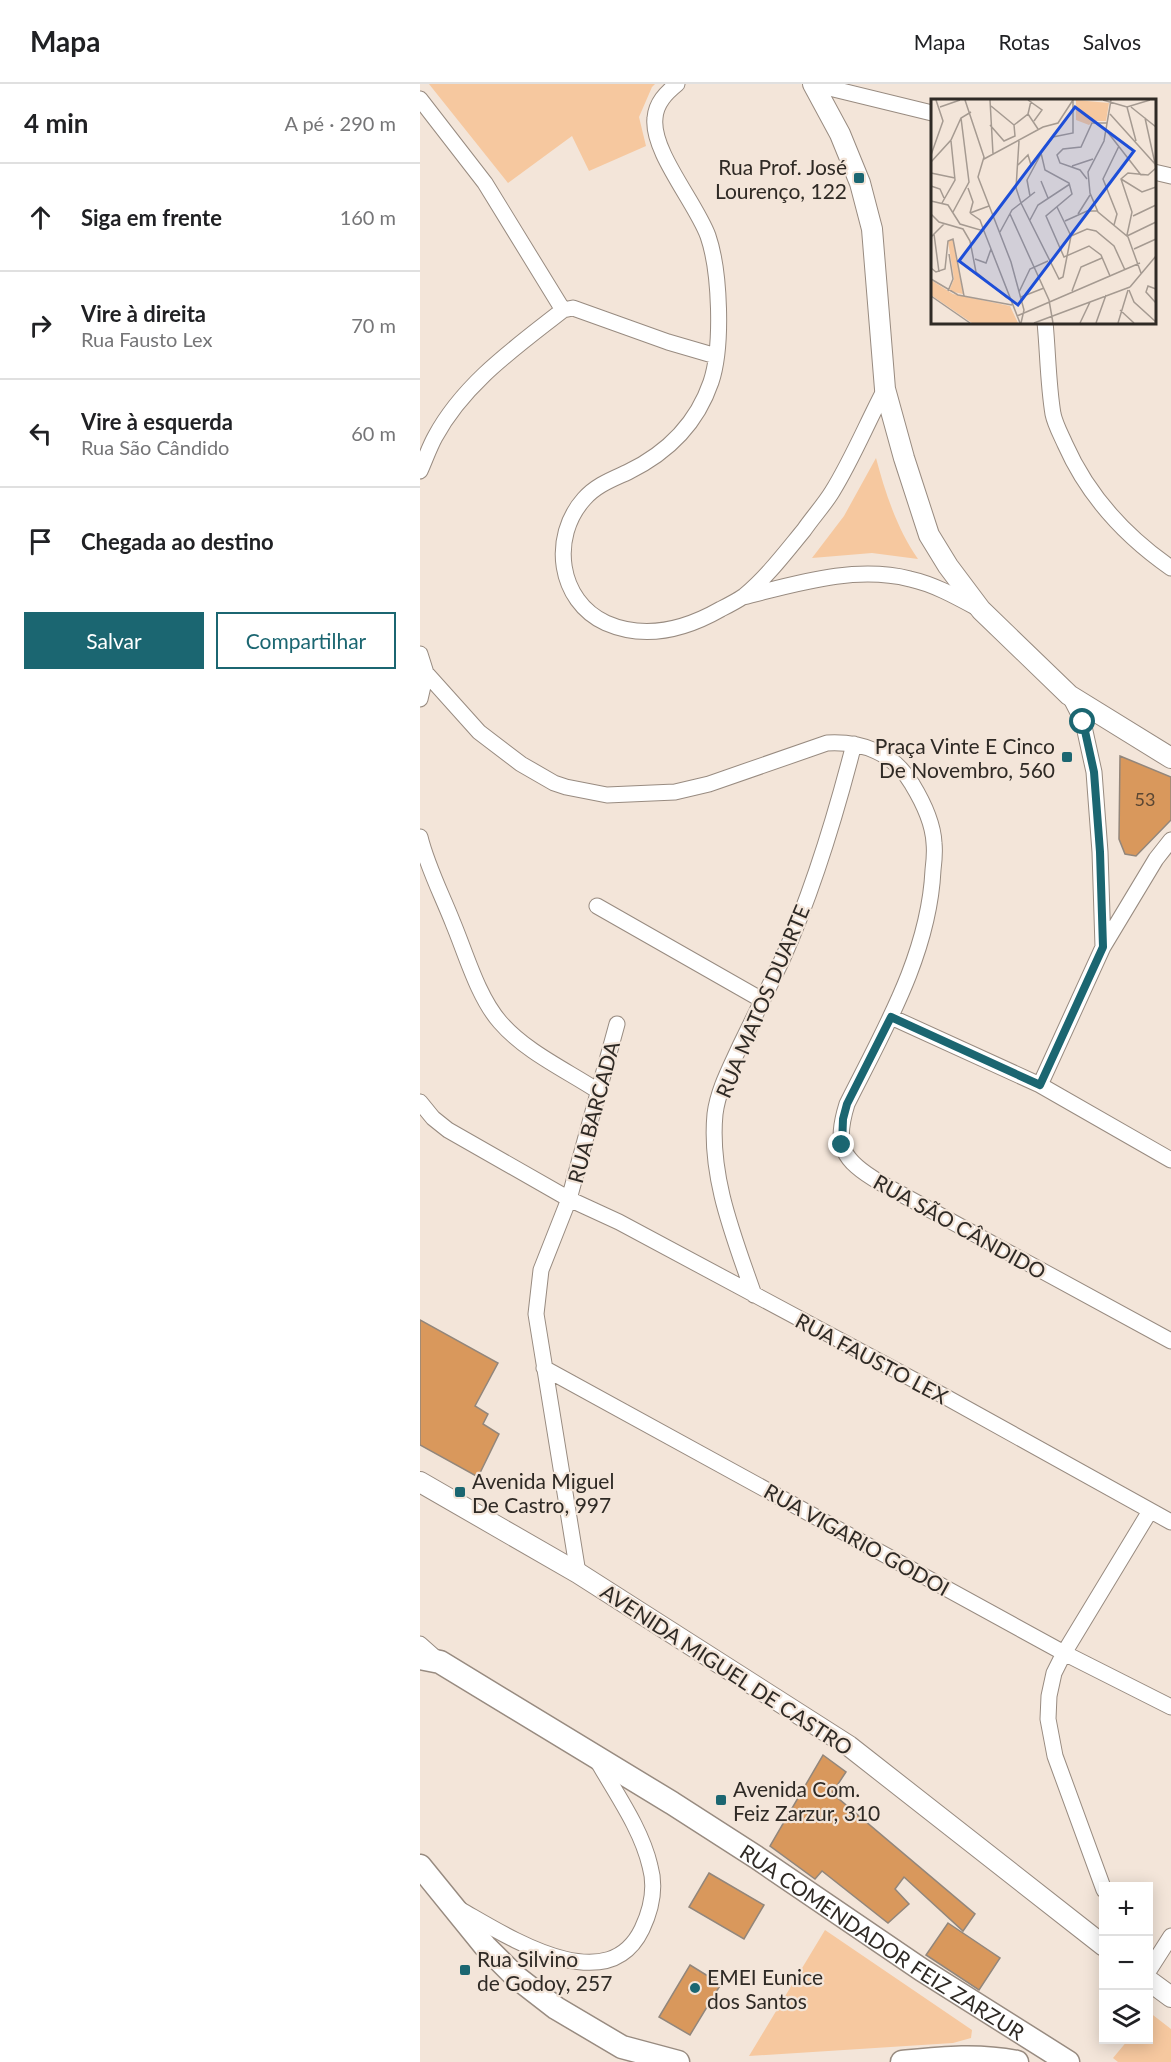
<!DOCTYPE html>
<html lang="pt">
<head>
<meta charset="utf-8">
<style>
  body { margin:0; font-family:Lato,sans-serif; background:#f2f2f2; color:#202124 }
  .controls { position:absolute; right:18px; bottom:18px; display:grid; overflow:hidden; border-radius:0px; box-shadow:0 3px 15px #0003 }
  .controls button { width:54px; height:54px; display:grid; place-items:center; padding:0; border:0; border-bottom:2px solid #e0e0e0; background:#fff; color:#202124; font:30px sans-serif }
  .stop { position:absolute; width:18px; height:18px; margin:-14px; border:4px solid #1b6671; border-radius:50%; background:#fff }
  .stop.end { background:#1b6671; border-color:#fff; box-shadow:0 2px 6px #0008 }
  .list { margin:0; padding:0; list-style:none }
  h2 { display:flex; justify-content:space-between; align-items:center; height:78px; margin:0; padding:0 24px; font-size:26px }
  h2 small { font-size:20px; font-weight:400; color:#757577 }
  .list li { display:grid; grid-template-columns:39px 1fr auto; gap:18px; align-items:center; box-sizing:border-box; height:108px; padding:0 24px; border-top:2px solid #e0e0e0 }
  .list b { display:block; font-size:22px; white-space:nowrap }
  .list p { margin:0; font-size:20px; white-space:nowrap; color:#757577 }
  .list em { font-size:20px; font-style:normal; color:#757577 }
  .actions { display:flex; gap:12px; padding:18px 24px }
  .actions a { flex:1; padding:14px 0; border:2px solid #1b6671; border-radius:0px; text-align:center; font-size:21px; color:#1b6671 }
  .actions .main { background:#1b6671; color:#fff }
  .icon { flex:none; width:33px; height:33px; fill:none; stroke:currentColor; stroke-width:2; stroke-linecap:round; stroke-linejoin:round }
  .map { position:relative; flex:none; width:751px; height:1978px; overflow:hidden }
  header { display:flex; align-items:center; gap:36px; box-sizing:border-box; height:84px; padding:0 30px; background:#fff; border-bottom:2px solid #e0e0e0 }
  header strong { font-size:28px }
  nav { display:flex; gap:33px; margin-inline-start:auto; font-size:21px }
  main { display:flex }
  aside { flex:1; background:#fff }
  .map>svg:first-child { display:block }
</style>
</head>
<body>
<header>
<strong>Mapa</strong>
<nav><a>Mapa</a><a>Rotas</a><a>Salvos</a></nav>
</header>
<main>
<aside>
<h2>4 min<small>A pé · 290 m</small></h2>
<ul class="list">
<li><svg class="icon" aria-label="ahead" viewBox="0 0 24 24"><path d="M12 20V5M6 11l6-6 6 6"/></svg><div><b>Siga em frente</b></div><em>160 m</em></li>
<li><svg class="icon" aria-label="right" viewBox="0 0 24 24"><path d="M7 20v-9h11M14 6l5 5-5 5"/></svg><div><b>Vire à direita</b><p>Rua Fausto Lex</p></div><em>70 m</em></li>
<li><svg class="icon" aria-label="left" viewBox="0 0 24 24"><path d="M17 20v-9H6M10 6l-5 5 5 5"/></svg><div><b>Vire à esquerda</b><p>Rua São Cândido</p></div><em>60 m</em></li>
<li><svg class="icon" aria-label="arrive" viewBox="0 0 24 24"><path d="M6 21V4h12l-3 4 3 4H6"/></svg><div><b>Chegada ao destino</b></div></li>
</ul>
<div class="actions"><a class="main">Salvar</a><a>Compartilhar</a></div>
</aside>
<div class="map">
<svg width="751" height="1978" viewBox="0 0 751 1978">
  <rect width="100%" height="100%" fill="#f3e5d9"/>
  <!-- green -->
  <path fill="#f6c89f" d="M9,0h226l-3,3 -13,30 7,29 -57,25 -17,-35 -64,47z
    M456,374c9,34 21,71 42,101l-46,-6 -60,5 32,-42z
    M405,1846l147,100 -1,8 -18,5 -204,13z
    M729,1928l22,17v33h-53l-5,-4 15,-18h20z"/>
  <!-- building -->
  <path fill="#d9985c" stroke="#92867b" stroke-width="1.5" d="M700,672l51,21v43l-35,36 -11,-2 -6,-15z
    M0,1236l78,43 -23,43 13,8 -5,10 16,10 -21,43 -58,-32z
    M403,1671l23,17 -14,21 143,121 -12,17 -59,-54 -9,12 14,15 -21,19 -66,-52 -7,8 -45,-33z
    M289,1789l55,32 -20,34 -55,-32z
    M528,1839l52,35 -21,32 -53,-35z
    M270,1881l31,19 -31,51 -31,-18z"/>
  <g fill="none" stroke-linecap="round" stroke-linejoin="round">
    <!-- minor casing -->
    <g stroke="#988b80" stroke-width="17">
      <path id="minor" d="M257,0c-11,9 -21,19 -22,34 -4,33 41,85 53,118 12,35 15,110 3,146 -14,41 -44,71 -83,90 -15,7 -32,13 -44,27 -34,38 -26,102 22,124 39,17 80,6 115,-14 8,-4 16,-8 23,-13 23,-19 41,-43 60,-66 9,-13 20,-25 28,-38 20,-32 35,-69 53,-103
        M393,0l119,29
        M0,15l65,84 78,127c-47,37 -99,73 -128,127 -6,11 -10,23 -15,34
        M734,88l17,4
        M143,226l10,-2 95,34 48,14
        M625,238c3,31 3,62 8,92 2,10 8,21 12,30 23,52 60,92 106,124
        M323,513c53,-13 111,-32 167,-18 23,5 45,17 67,29
        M0,570l6,19 53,59 42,32 33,19 12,4 41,8 68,-3 34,-8 118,-41c35,-2 67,10 85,41 11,18 21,38 22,59 1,9 0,19 -1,27 -4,84 -49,160 -86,234 -13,42 -5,56 32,78l292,159
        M649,611l14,27 11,50 6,80 3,95
        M0,615l6,-26
        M0,753c7,29 22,58 33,86 13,31 25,74 47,99 26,30 66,48 98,69
        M177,822l165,94
        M471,933l149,68 131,75
        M197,940l-48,175 50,23 325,174 227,126
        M620,1001l63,-138 53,-88 15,-19
        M0,1018l13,16 15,12 121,69 -28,71 -5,44 42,259
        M334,1211c-20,-58 -45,-118 -39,-181 3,-24 15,-46 25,-68 14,-29 28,-57 42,-86 31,-69 53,-142 72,-216
        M124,1284l520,285 107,54
        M0,1560l18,16
        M684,1806l-49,-134 -7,-37 1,-23 5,-23 10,-20 86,-142
        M41,1826c46,26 146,92 181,19 9,-19 14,-42 8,-63 -9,-38 -34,-72 -53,-106
        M728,1888l23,-36"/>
    </g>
    <!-- tertiary casing -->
    <g stroke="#988b80" stroke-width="22">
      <path id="tertiary" d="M393,0l27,50 20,49 12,46 13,160 19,69 25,77 19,31 33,44 88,85 102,63
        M0,1398l158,91 271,173 255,200
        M728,1896l23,17"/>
    </g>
    <!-- secondary casing -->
    <g stroke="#988b80" stroke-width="25">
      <g id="secondary">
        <path id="s1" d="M0,1574l20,4 232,141 84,54 166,113 146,92"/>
        <path d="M0,1782l65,80 31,31 40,31 66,39 56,15"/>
        <path d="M482,1978c40,-4 75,-8 115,0"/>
      </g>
    </g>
    <!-- minor -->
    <use href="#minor" stroke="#fff" stroke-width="15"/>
    <!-- tertiary -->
    <use href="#tertiary" stroke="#fff" stroke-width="20"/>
    <!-- secondary -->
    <use href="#secondary" stroke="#fff" stroke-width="22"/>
  </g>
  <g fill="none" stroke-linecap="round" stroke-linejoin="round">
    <!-- route -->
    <path stroke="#1b6671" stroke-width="8" d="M422,1061l1,-26 4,-15 44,-87 149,68 63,-138 -3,-95 -6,-80 -11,-50"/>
  </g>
  <!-- markers -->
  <g fill="#1b6671" stroke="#f3e5d9" stroke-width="2">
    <rect x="433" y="88" width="12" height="12" rx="3"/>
    <rect x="641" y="667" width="12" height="12" rx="3"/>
    <rect x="34" y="1402" width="12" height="12" rx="3"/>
    <rect x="295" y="1710" width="12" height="12" rx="3"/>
    <rect x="39" y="1880" width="12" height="12" rx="3"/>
    <circle cx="275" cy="1904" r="6"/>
  </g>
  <g text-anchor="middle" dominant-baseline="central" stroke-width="4.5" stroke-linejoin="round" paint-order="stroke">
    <!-- number labels -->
    <g font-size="18" fill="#5a4633">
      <text x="725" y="715">53</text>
    </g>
    <!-- poi labels -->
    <g font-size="21" fill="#2f2a25" stroke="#f3e5d9" text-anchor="start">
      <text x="427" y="82" text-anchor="end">Rua Prof. José<tspan x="427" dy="24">Lourenço, 122</tspan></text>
      <text x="635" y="661" text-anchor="end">Praça Vinte E Cinco<tspan x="635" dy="24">De Novembro, 560</tspan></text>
      <text x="52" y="1396">Avenida Miguel<tspan x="52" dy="24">De Castro, 997</tspan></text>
      <text x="313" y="1704">Avenida Com.<tspan x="313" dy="24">Feiz Zarzur, 310</tspan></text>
      <text x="57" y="1874">Rua Silvino<tspan x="57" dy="24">de Godoy, 257</tspan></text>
      <text x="287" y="1892">EMEI Eunice<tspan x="287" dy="24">dos Santos</tspan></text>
    </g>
    <!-- street labels -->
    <g font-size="21" fill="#2f2a25" stroke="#f3e5d9">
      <text transform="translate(342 917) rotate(-67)">RUA MATOS DUARTE</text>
      <text transform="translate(173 1028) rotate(-75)">RUA BARCADA</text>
      <text transform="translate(540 1142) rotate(29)">RUA SÃO CÂNDIDO</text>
      <text transform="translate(452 1274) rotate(28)">RUA FAUSTO LEX</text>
      <text transform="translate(437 1455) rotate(29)">RUA VIGARIO GODOI</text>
      <text transform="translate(307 1585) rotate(33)">AVENIDA MIGUEL DE CASTRO</text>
      <text stroke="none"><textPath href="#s1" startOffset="544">RUA COMENDADOR FEIZ ZARZUR</textPath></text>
    </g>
  </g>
  <!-- overview -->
  <g transform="translate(511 15)">
    <rect width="225" height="225" fill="#f3e5d9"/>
    <path d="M145,1l33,3 -3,18h-13l-4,4 -13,-5zM22,140l10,55 -14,-3 5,-12 -6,-38zM0,181l22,14 57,12 8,17h-46l-41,-28z" fill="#f6c89f"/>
    <path fill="none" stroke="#a59a91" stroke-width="1.5" d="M34,1l19,57 -6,20 33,85 13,48 -3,13M59,1l3,54M97,1l14,10 -8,11M142,1v33l-20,4 -12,16 4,17 24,13 3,11 -26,22 18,41 25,-11 12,9 9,21M172,1l24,7 23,-7M180,1l-7,41 -16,31 2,21 8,19 30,25 13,36M60,7l23,19M9,8l20,-7M196,8l9,34M200,8l25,20M97,15l10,15M179,15l45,50M59,26l14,16 11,-5 -1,-11M83,26l14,-11 3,-13M175,31l35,45M0,56l12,-34 -7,-21M53,60l59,-32 15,-4 15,-23M0,63l20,-22 10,-22 10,-6M87,66l10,-10 3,10M141,67l21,-7M0,74l24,5M156,80l-7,-9 -20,-7 -3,-8 6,-6 18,-2 11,-24h15M190,80l21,13 14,-5M110,82l7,17M0,87l9,3 4,9M37,89l5,14 -3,11M104,93l-14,11 38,76 4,-2 8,-41 -14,-29M99,97l-3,-16 14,-26M0,102l17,4 12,19 24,7 36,92M11,104l13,-23 -4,-39M22,113l16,-30 -8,-64M39,114l10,7 4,11M39,114l19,-7M0,115l8,8 24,7 7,12 6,31 31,26M79,115l39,86 4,23M147,115l12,-19M202,117l23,-11M99,121l8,-15 32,-21M134,122l22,-10h10M183,126l3,-11 -14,-35 16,-33M69,133l12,-22 9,-7 -5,-15 3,-47M3,135l5,38M196,136l5,-23 -11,-33 7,-6 20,2 8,-7 -11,-50M140,137l16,-7 9,2 18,15 11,24M196,137l29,-14M0,138l13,-13M203,150l22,-10M44,160l11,4 5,-14M0,169l5,4 9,-3 3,-28 5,-2 11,57M0,180l27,16 54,10M199,188l26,-31M225,190l-8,-3 -2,6 10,11M198,191l5,12 22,20M17,192l5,-12 -4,-25M141,192l9,-24 21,-9M88,193l11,-23 18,-8M0,197l39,27M90,198l23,-9M189,211l14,13M86,217l123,-53M103,224l96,-36M149,224l10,-21M165,224l10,-28M187,224l10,-33"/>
    <path fill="#1d4ed8" fill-opacity="0.15" stroke="#1d4ed8" stroke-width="3" d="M144,8l59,44 -116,154 -59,-44z"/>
    <rect width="225" height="225" fill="none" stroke="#2f2a25" stroke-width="3"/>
  </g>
</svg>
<div class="controls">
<button>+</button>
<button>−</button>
<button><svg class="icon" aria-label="layers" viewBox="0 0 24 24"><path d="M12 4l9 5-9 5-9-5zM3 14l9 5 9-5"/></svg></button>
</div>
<div class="stop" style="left:663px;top:638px"></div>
<div class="stop end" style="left:422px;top:1061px"></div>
</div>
</main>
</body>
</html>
